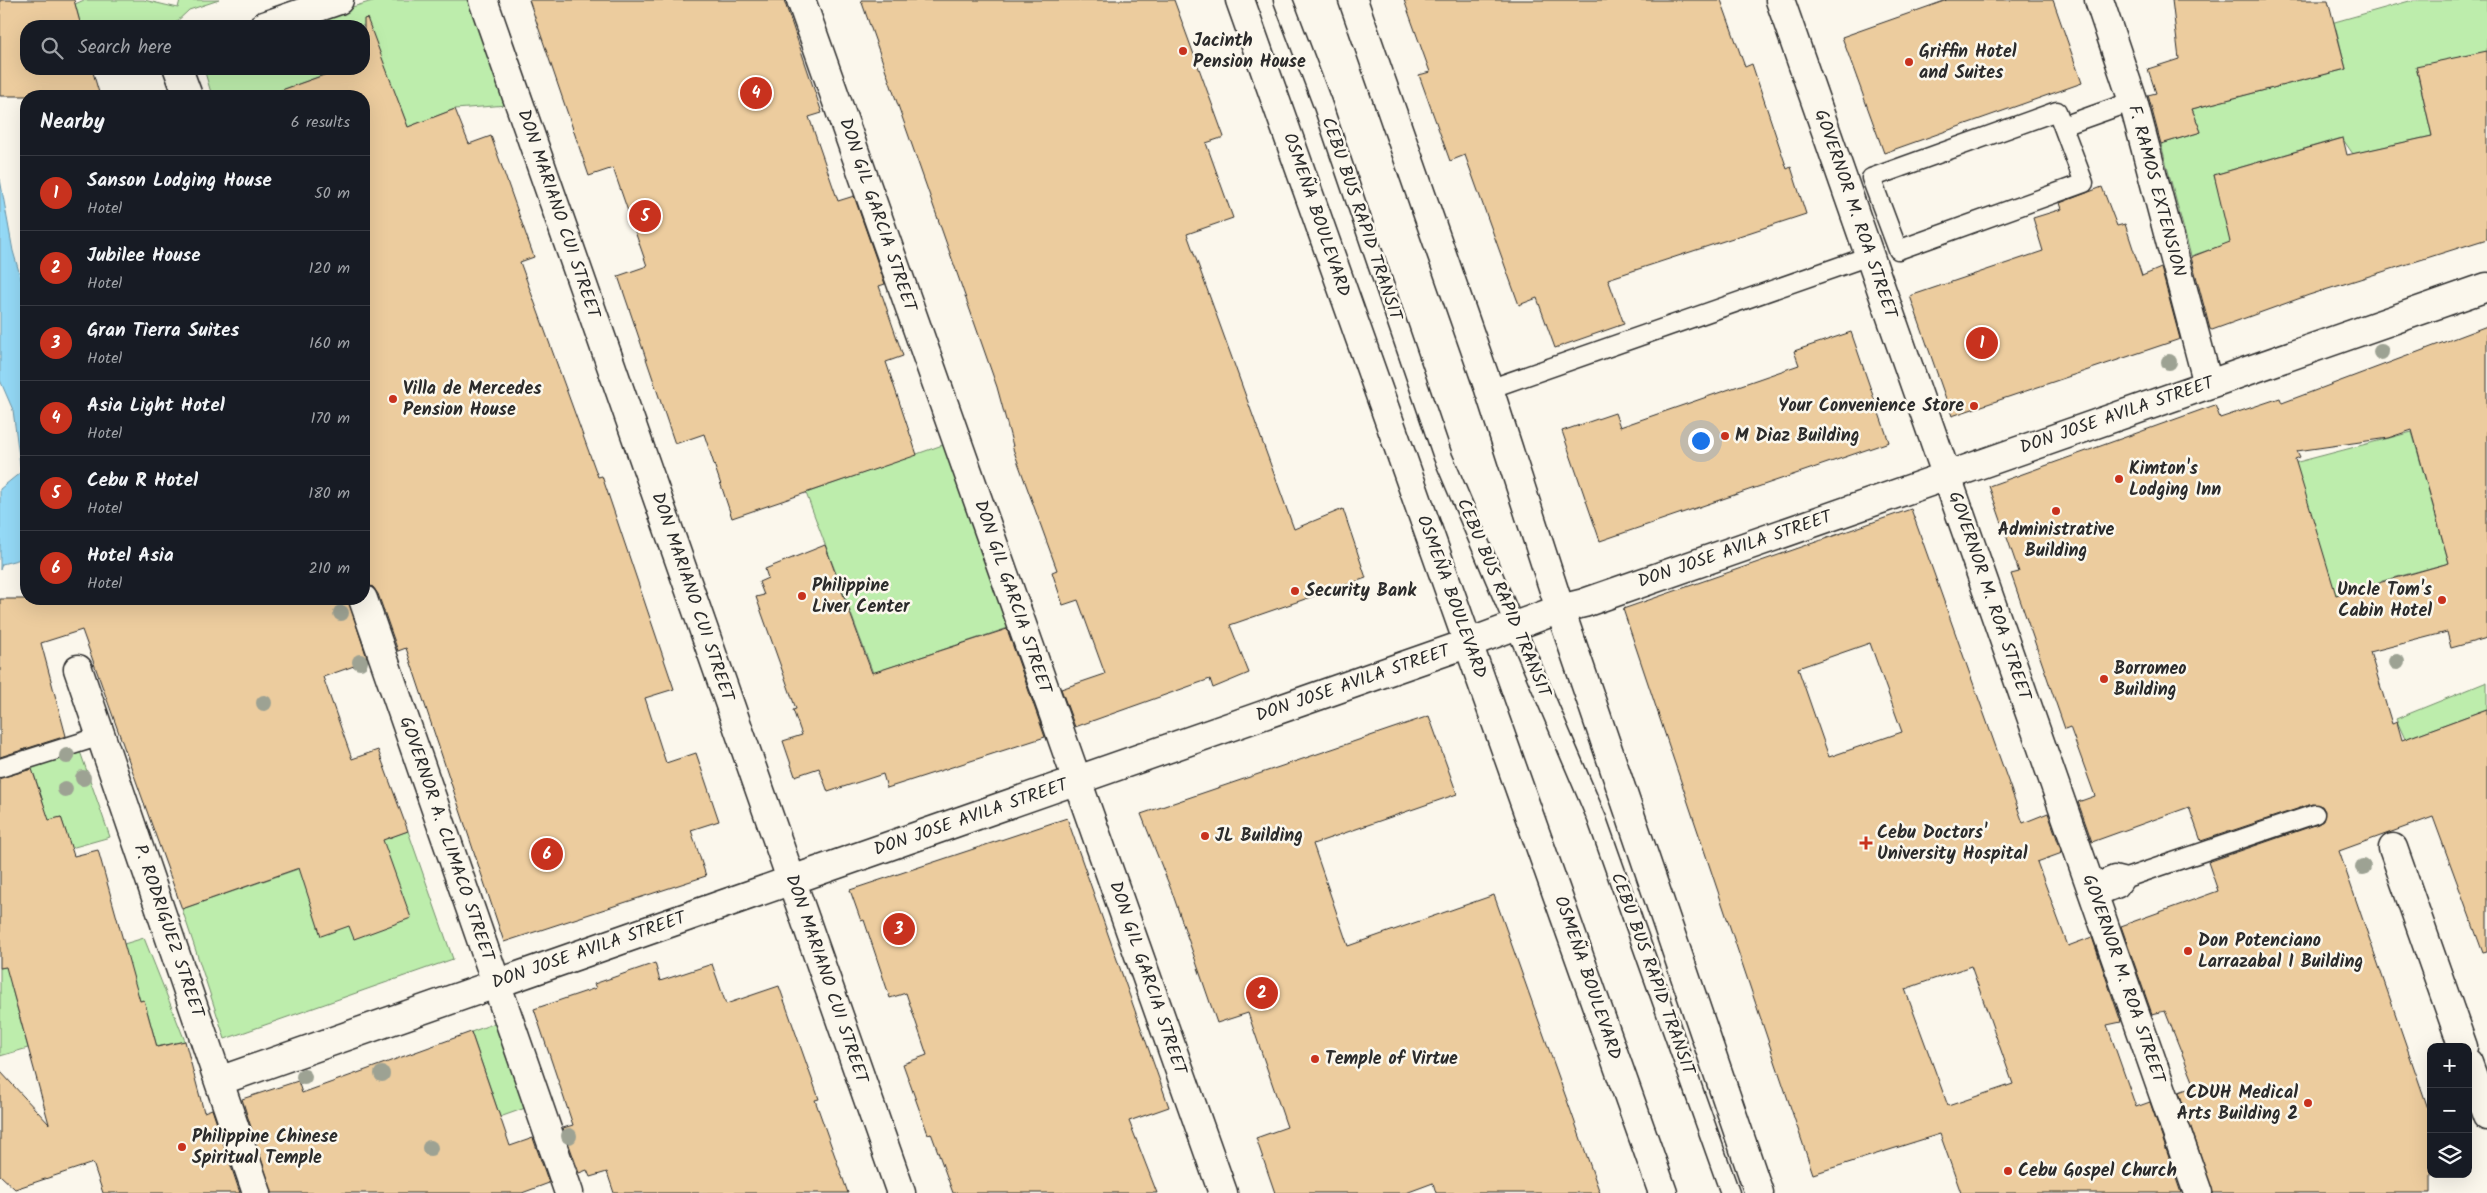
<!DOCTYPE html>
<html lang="en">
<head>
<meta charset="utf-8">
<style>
  body { margin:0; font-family:Kalam,sans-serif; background:#242831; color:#f1f3f6 }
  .controls { position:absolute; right:15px; bottom:15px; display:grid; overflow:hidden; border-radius:10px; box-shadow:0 5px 20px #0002 }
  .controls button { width:45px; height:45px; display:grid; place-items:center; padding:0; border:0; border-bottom:1px solid #363941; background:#171b24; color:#f1f3f6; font:25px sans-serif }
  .you { position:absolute; left:1700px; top:440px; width:18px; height:18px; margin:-12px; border:4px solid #fff; border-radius:50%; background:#1a73e8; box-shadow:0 0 0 8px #1a73e833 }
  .badge { display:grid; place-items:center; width:32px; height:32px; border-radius:50%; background:#c8321e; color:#fff; font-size:16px; font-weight:700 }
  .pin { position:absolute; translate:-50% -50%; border:2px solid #fff; box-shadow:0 1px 5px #0006 }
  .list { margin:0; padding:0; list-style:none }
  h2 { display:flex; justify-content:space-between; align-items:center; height:65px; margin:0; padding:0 20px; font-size:21px }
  h2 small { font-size:16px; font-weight:400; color:#9ea1a6 }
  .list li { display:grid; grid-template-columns:32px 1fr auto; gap:15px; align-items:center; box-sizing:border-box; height:75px; padding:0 20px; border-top:1px solid #363941 }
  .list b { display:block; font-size:19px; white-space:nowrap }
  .list p { margin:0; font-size:16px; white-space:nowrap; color:#9ea1a6 }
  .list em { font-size:16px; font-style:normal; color:#9ea1a6 }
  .icon { flex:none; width:28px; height:28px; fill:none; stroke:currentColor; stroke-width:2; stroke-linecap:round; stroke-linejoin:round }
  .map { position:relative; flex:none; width:2487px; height:1193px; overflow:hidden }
  .search { position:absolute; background:#171b24; box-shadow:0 5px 20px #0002; left:20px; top:20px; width:350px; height:55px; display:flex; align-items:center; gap:12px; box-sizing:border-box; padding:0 18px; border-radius:20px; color:#9ea1a6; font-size:19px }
  .panel { position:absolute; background:#171b24; box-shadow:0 5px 20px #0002; left:20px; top:90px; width:350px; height:515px; border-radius:20px }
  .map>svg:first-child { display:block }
</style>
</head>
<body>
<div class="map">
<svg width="2487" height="1193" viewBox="0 0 2487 1193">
  <rect width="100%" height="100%" fill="#fbf7ec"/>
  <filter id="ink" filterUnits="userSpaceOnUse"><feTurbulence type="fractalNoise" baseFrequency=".02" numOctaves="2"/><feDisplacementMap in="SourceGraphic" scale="10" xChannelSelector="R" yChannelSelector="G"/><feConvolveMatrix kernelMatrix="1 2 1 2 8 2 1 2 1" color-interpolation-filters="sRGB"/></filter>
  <g filter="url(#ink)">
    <!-- green -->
    <path fill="#bdedac" stroke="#748c6c" d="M84,0h60l34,8 2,-8h39l-30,10 -17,16h-91l-6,-22z
      M376,0h92l39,105 -52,4 -47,18 -28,-72 -16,6v-35h-76z
      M2413,0h74v53l-71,14 16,69 -79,18 -11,-16 -128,37 20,70h-10l-33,11 -30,-112 40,-12 -9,-23 154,-40 -10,-40 -5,-6z
      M204,69h137l-76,27h-53z
      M2412,432l37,131 -89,24 -54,18 -65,-128z
      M951,442l63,184 -141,47 -67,-180z
      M2487,682v27l-82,30 -9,-20z
      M76,740l34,97 -39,11 -10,-31 -32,10 -4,-16 19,-6 -10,-31 -34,10v-22z
      M408,831l45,128 -228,80 -43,-130z
      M144,938l41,103 -28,6 -13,-47 -20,5v-61z
      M40,957l15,16 -44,12 17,63 -28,8v-88z
      M498,1022l30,85 -28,10 -29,-85z"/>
    <!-- water -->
    <path fill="#94d9f6" stroke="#6a93a5" d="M0,179l13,72 13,45v259l-1,3 -23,6 -2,6v-81l21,-17 -8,-62 -13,-30z"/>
    <!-- building -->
    <path fill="#eccc9e" stroke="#2b2b2b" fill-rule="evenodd" d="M0,0h74l7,26h-55v43h66l8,27h-100z
      M529,0h255l38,113 -13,4 29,84 16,-5 31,88 -6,2 24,70 -17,6 31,93 -185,63 -28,-84 -29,10 -57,-168 29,-10 -34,-98 -24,8z
      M861,0h313l50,137 -18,6 27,75 -46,16 107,295 49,-20 23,69 -136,47 19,48 -36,15 -3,-9 -135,48 -14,-38 44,-15 -27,-74 -15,5 -11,-33 5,-2 -45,-124h1l-16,-59z
      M1404,0h317l24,67 7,-3 35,105 4,-2 15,47 -198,65 16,45 -69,24 -18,-50 -18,7 -54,-150 -15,6 -31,-86 11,-3z
      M1947,0h106l29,83 -198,70 -42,-116z
      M2172,0h156l18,69 -154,40 9,23 -40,12 -13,-49 8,-2 -8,-24 31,-10z
      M367,18l41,109 47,-18 14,35 22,-8 43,121 -14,5 78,215 4,-1 72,213 -29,9 21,65 30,-10 23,68 -28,9 15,46 -202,66 -98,-294 -8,3 -20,-57 -5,-7 -9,-3v-488h-87l-1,-4 65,-23h23v-50z
      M2487,51v188l-178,56 -97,35 -2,-1 -19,-72 39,-15 -16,-67 129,-37 4,17 85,-19 -16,-70z
      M2102,187l15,39 8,-2 17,52 19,-8 19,71 -228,77 -42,-120 133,-45 -10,-33 29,-9 -2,-6z
      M2487,326v312l-36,10 -4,-16 -77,20 22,72 5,-2 5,18 85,-31v243l-4,1 -50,-136 -94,34 92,266v76h-218l-34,-101 16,-6 -30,-75 -13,3 -31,-88 97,-35 -10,-29 110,-38 5,-3 2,-10 -3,-5 -10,-2 -111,37 -12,-34 -97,35 -14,-40 17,-6 -25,-69 -5,2 -54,-155 8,-2 -30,-86 226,-81 5,13 60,-20 2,5zM2412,430l37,133 -113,32 -41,-136 5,-2 -3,-6 91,-13z
      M1851,332l38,110 -289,99 -38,-110 53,-18 5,14 179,-62 -5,-14z
      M1911,509l112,314 25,-10 14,40 -25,9 31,84 24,-9 29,85 -14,3 29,82 14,-5 31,91h-220l-21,-59 -127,40 -190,-565zM1870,643l32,89 -73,25 -31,-89zM1971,966l42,118 -65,22 -43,-117z
      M825,545l47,128 135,-44 38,108 -158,51 -4,-14 -55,18 -9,-24 -24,8 -12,-35 19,-6 -9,-25 3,-1 -40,-112 8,-2 -5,-13 9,-4 -3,-9z
      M0,599h348l20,62 -45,16 29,82 26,-9 30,81 -25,9 28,78 -57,21 -5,-13 -28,10 -22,-68 -117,41 -100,-279 -41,13 25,93 -66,21z
      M1429,716l28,78 -144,50 35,102 146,-51 106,298h-164l-3,-10 -27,10h-131l-19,-55 31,-11 -39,-114 -31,10 -45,-131 -31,-78z
      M32,769l17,51 12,-3 13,39 24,-6 42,151 4,-1 13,47 28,-6 19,71 8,-3 28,84h-137l-10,-30 -78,26 -15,-14v-104l49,53 -43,-157 -6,1v-190z
      M1067,818l102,289 -40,14 28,72h-204l-22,-60 -3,1 -25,-70 24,-9 -21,-62 -16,5 -26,-78 -3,1 -11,-31z
      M655,963l5,18 52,-17 14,40 53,-18 40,113 -4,1 33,93h-234l-7,-21 -17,5 -3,-7 -8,3 -16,-45 10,-3 -39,-116 62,-21 -2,-4z
      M471,1032l39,114 23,-8 16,45 -27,10h-250l-30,-94 56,-18 4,12z"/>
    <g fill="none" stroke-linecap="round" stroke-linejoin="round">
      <!-- lane casing -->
      <g stroke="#2b2b2b" stroke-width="21">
        <path id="lane" d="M1283,0l39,103 121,354 154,362 133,374
          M2057,111l27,72 -186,67 -27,-72z
          M2063,126l70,-25
          M1489,389l380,-133
          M0,768l101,-32
          M2090,885l24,-10 12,3 189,-64
          M2094,898l25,-10 7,-10"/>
      </g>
      <!-- street casing -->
      <g stroke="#2b2b2b" stroke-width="31">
        <path id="street" d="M264,26l75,-26
          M178,69l10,27
          M363,599l206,594
          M78,669l179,524
          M2393,848l70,199
          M2468,1063l19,53
          M219,1081l573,-201"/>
      </g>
      <!-- secondary casing -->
      <g stroke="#2b2b2b" stroke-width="31">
        <path id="secondary" d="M483,0l418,1193
          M801,0l422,1193
          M1240,0l423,1193
          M1353,0l136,389 71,220 199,584
          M1780,0l418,1193
          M2099,0l34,101 75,283
          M792,880l677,-237 91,-34 24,-6 903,-316"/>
      </g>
      <!-- lane -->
      <use href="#lane" stroke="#fbf7ec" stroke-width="18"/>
      <!-- street -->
      <use href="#street" stroke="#fbf7ec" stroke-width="28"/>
      <!-- secondary -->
      <use href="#secondary" stroke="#fbf7ec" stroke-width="28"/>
    </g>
    <!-- trees -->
    <g fill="#9da293">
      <circle cx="2381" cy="352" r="8"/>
      <circle cx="2169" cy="362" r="8"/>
      <circle cx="341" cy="613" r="8"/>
      <circle cx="360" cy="662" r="8"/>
      <circle cx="2397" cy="662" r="8"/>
      <circle cx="264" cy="703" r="8"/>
      <circle cx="67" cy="756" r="8"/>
      <circle cx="83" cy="778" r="8"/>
      <circle cx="65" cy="789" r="8"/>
      <circle cx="2363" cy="867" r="8"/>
      <circle cx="382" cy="1074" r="8"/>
      <circle cx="304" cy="1077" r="8"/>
      <circle cx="569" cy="1136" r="8"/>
      <circle cx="430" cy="1148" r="8"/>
    </g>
  </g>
  <!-- markers -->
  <g fill="#c8321e" stroke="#fbf7ec" stroke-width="2">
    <circle cx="1183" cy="51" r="5"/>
    <circle cx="1909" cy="62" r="5"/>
    <circle cx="393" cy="399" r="5"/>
    <circle cx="1974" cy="406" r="5"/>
    <circle cx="1725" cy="436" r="5"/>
    <circle cx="2119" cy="479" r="5"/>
    <circle cx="2056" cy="511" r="5"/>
    <circle cx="1295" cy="591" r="5"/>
    <circle cx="802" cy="596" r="5"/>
    <circle cx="2442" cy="600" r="5"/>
    <circle cx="2104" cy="679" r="5"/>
    <circle cx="1205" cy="836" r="5"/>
    <path d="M1863.5 835.5h5v5h5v5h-5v5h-5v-5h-5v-5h5z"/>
    <circle cx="2188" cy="951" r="5"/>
    <circle cx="1315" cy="1059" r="5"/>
    <circle cx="2308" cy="1103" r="5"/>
    <circle cx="182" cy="1147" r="5"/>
    <circle cx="2008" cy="1171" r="5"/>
  </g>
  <g text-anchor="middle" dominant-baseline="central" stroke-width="5" stroke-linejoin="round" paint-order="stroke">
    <!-- poi labels -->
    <g font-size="18" font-weight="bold" fill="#2b2b2b" stroke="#fbf7ec" text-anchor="start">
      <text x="1193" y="41">Jacinth<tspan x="1193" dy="21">Pension House</tspan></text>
      <text x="1919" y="52">Griffin Hotel<tspan x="1919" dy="21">and Suites</tspan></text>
      <text x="403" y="389">Villa de Mercedes<tspan x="403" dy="21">Pension House</tspan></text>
      <text x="1964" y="406" text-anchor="end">Your Convenience Store</text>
      <text x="1735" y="436">M Diaz Building</text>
      <text x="2129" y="469">Kimton's<tspan x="2129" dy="21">Lodging Inn</tspan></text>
      <text x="2056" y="530" text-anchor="middle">Administrative<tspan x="2056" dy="21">Building</tspan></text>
      <text x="812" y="586">Philippine<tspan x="812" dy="21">Liver Center</tspan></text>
      <text x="2432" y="590" text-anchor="end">Uncle Tom's<tspan x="2432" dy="21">Cabin Hotel</tspan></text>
      <text x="1305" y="591">Security Bank</text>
      <text x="2114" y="669">Borromeo<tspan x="2114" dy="21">Building</tspan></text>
      <text x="1877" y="833">Cebu Doctors'<tspan x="1877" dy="21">University Hospital</tspan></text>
      <text x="1215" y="836">JL Building</text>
      <text x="2198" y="941">Don Potenciano<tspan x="2198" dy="21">Larrazabal I Building</tspan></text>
      <text x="1325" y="1059">Temple of Virtue</text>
      <text x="2298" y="1093" text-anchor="end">CDUH Medical<tspan x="2298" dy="21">Arts Building 2</tspan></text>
      <text x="192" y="1137">Philippine Chinese<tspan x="192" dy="21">Spiritual Temple</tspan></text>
      <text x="2018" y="1171">Cebu Gospel Church</text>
    </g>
    <!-- street labels -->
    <g font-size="18" fill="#2b2b2b" stroke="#fbf7ec">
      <text transform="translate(2156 191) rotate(75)">F. RAMOS EXTENSION</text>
      <text transform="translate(558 214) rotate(71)">DON MARIANO CUI STREET</text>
      <text transform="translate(1855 214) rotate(71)">GOVERNOR M. ROA STREET</text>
      <text transform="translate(877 215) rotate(71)">DON GIL GARCIA STREET</text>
      <text transform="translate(1316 215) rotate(71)">OSMEÑA BOULEVARD</text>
      <text transform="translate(1361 219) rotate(71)">CEBU BUS RAPID TRANSIT</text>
      <text transform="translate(2117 416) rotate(-19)">DON JOSE AVILA STREET</text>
      <text transform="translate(1735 550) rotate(-19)">DON JOSE AVILA STREET</text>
      <text transform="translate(1989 596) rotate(71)">GOVERNOR M. ROA STREET</text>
      <text transform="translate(692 597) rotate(71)">DON MARIANO CUI STREET</text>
      <text transform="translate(1012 597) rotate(71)">DON GIL GARCIA STREET</text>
      <text transform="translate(1451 597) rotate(70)">OSMEÑA BOULEVARD</text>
      <text transform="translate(1503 598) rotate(67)">CEBU BUS RAPID TRANSIT</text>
      <text transform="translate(1353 684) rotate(-19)">DON JOSE AVILA STREET</text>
      <text transform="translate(971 818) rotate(-19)">DON JOSE AVILA STREET</text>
      <text transform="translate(446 839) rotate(71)">GOVERNOR A. CLIMACO STREET</text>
      <text transform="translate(168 931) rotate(71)">P. RODRIGUEZ STREET</text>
      <text transform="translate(589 951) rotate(-19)">DON JOSE AVILA STREET</text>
      <text transform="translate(1652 974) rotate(70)">CEBU BUS RAPID TRANSIT</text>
      <text transform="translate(1147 978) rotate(71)">DON GIL GARCIA STREET</text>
      <text transform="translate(1587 978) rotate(71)">OSMEÑA BOULEVARD</text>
      <text transform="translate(826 979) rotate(71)">DON MARIANO CUI STREET</text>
      <text transform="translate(2123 979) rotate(71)">GOVERNOR M. ROA STREET</text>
    </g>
  </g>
</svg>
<div class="controls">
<button>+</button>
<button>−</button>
<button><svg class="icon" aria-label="layers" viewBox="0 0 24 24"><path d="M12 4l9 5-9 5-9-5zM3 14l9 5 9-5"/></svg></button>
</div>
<div class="you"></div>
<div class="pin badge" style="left:1982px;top:343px">1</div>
<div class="pin badge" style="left:1262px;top:993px">2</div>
<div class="pin badge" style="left:899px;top:929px">3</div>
<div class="pin badge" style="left:756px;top:93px">4</div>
<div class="pin badge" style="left:645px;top:216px">5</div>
<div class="pin badge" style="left:547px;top:854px">6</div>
<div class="search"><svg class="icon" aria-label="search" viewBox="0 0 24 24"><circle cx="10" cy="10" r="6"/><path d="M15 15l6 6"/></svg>Search here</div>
<section class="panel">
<h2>Nearby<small>6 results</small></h2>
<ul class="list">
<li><span class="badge">1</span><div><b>Sanson Lodging House</b><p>Hotel</p></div><em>50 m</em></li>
<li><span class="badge">2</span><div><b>Jubilee House</b><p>Hotel</p></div><em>120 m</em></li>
<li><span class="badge">3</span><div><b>Gran Tierra Suites</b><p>Hotel</p></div><em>160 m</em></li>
<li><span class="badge">4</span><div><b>Asia Light Hotel</b><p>Hotel</p></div><em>170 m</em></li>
<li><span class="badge">5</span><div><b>Cebu R Hotel</b><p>Hotel</p></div><em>180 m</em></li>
<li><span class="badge">6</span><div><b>Hotel Asia</b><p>Hotel</p></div><em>210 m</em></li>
</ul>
</section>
</div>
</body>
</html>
